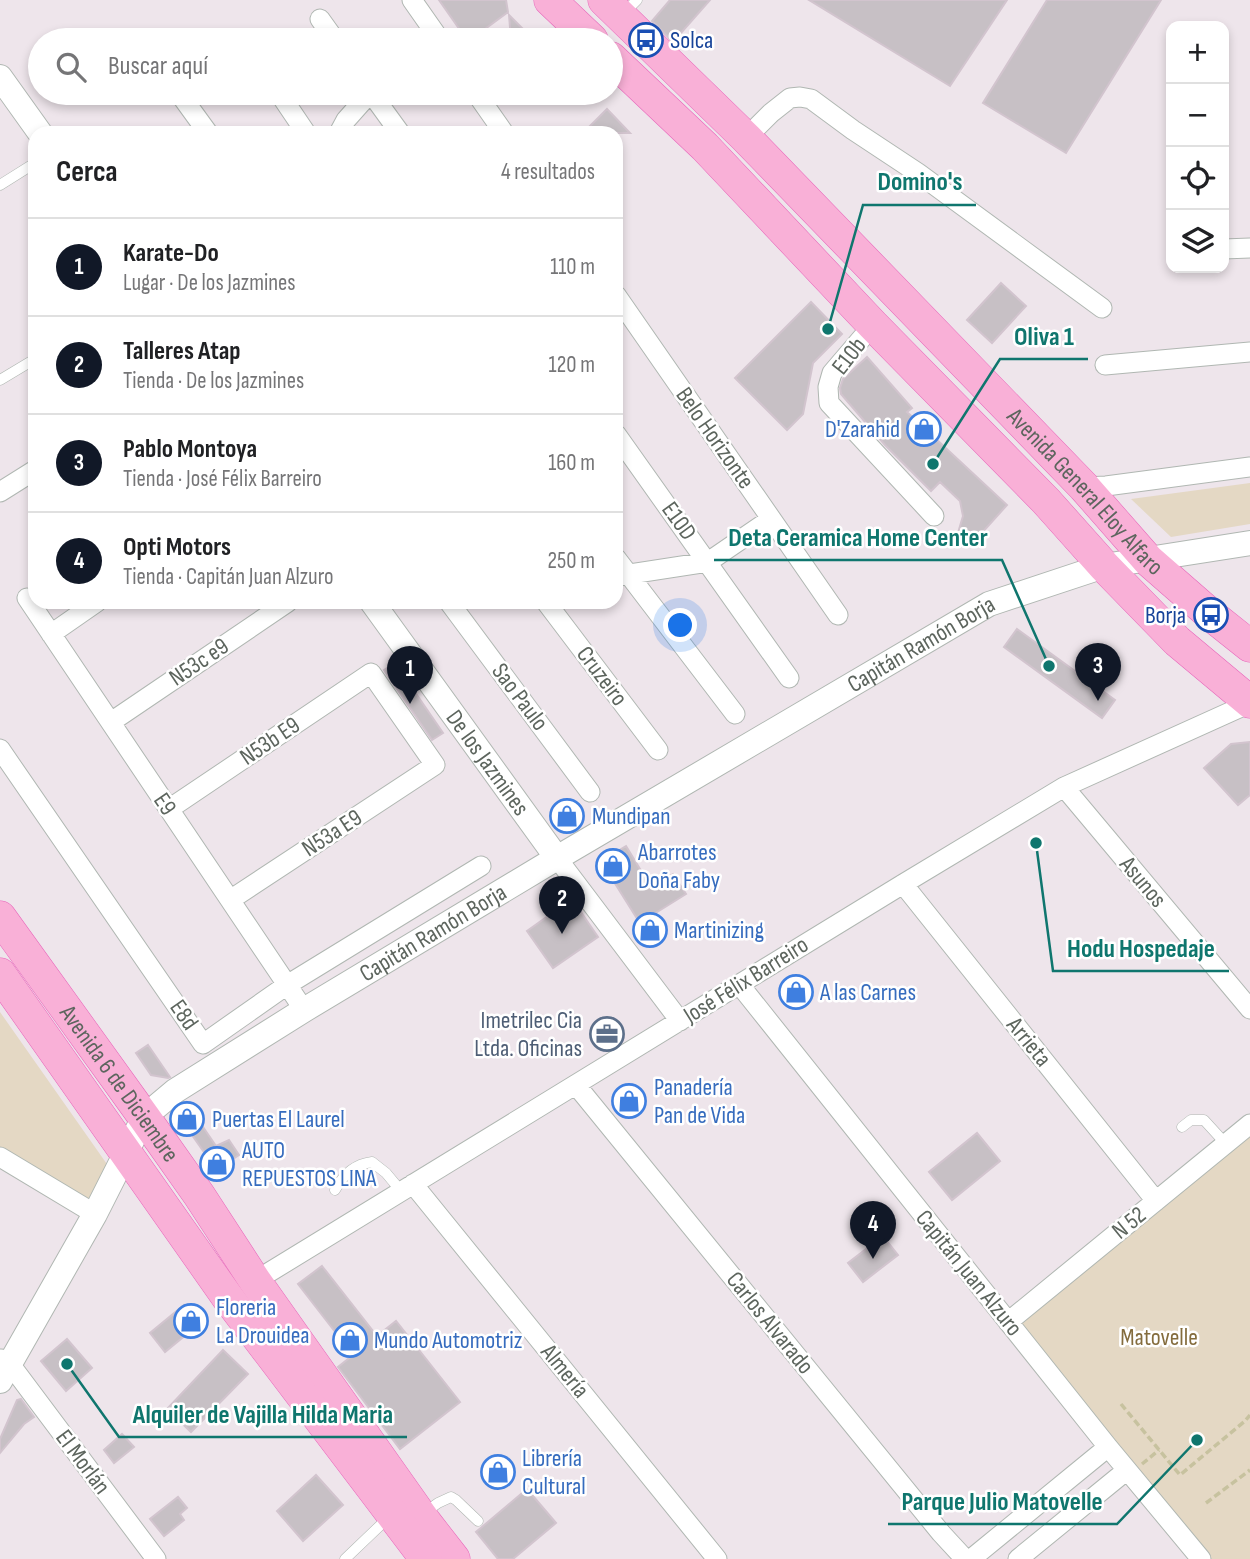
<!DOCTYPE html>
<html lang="es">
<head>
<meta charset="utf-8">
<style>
  body { margin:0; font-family:"Sofia Sans Condensed",sans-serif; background:#f2f2f2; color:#202124 }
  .controls { position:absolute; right:21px; top:21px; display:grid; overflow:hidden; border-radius:14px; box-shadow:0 4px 10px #0003 }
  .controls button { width:63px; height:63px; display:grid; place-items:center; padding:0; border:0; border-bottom:2px solid #e0e0e0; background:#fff; color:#202124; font:35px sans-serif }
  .you { position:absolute; left:681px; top:626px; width:24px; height:24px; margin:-18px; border:5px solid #fff; border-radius:50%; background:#1a73e8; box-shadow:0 0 0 10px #1a73e833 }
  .badge { display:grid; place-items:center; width:46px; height:46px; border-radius:50%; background:#111827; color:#fff; font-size:23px; font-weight:700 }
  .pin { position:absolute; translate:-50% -58px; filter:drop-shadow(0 2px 4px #0008) }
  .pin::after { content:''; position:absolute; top:37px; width:24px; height:21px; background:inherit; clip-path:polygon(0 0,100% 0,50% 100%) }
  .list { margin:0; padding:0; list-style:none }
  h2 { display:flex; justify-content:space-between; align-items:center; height:91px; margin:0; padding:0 28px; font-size:30px }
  h2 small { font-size:23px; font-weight:400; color:#757577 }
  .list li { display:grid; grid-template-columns:46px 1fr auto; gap:21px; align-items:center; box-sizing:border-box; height:98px; padding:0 28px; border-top:2px solid #e0e0e0 }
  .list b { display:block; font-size:26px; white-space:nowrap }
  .list p { margin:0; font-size:23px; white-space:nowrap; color:#757577 }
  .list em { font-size:23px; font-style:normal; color:#757577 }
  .icon { flex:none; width:38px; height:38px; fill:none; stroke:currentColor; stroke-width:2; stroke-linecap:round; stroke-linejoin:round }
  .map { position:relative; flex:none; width:1250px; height:1559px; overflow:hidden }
  .search { position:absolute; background:#fff; box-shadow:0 4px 10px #0003; left:28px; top:28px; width:595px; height:77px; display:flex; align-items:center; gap:18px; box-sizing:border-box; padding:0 24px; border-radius:38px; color:#757577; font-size:26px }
  .panel { position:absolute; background:#fff; box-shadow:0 4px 10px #0003; left:28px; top:126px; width:595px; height:483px; border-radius:21px }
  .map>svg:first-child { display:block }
</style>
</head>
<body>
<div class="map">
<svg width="1250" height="1559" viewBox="0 0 1250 1559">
  <rect width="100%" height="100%" fill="#eee5eb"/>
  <!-- green -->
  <path fill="#e4d8c4" d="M1250,483v41l-79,13 -40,-38z
    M0,1012l109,155 -20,32 -89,-51z
    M1250,1129v430h-49l-190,-238z"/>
  <!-- building -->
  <path fill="#c7c0c5" stroke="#d2c4ce" stroke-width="2" d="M439,0h67l2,12 -38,28h-3z
    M670,0h40l-37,42 -21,-21z
    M809,0h198l-57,86z
    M1047,0h114l-95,153 -83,-50z
    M509,15l25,25h-23z
    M607,109l23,24h-47z
    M1001,283l25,23 -34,37 -25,-23z
    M811,302l31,32 -29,29 -10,51 -16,16 -52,-52z
    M867,357l45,51 -5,4 100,93 -36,40 -13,-12 5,-17 -3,-15 -20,-19 -9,9 -46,-46 -44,-51 -1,-6 3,-9z
    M1017,629l98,71 -13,18 -98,-71z
    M395,663l48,70 -11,7 -48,-70z
    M1250,742v53l-12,10 -34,-37 27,-24z
    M573,802l10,16 -18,11 -6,-2 -7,-12z
    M626,846l25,41 22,-13 13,20 -32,20 10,16 -20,14 -9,-15 6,-4 -40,-64z
    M572,899l26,38 -45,31 -26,-37z
    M148,1045l22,32 -2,1 -17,-3 -15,-22z
    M186,1102l30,44 13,-6 10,15 -12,8 3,4 -10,8 -35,-50 -6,-18z
    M977,1133l23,28 -48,39 -23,-28z
    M883,1236l15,19 -35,27 -15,-19z
    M322,1266l55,70 19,-15 64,81 -60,47 -62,-82 15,-12 -55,-71z
    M184,1305l15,19 -34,28 -15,-19z
    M67,1339l25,29 -26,23 -25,-30z
    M223,1350l25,24 -57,58 -24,-23z
    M21,1399l13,18 -10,7 -24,29v-14l17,-39z
    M122,1434l12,13 -20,16 -10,-13z
    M316,1475l27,30 -40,36 -26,-30z
    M527,1489l29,34 -43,36h-15l-22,-27z
    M178,1497l9,11 -7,6 4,6 -20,16 -14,-17z"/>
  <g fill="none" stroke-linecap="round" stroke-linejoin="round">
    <!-- service casing -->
    <g stroke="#b0b7b2" stroke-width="11">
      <path id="service" d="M623,14l14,-14
        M0,185l35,-22
        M0,380l35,-21
        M1182,1127l9,-7h13l21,23
        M335,1190c8,-15 20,-26 37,-28l14,11 15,18
        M424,1513l14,-10 13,-6 5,3 22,21
        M345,1559l44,-42"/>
    </g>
    <!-- minor casing -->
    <g stroke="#b0b7b2" stroke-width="21">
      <path id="minor" d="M412,0l28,40
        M320,19l15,21
        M179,93l29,40
        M279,93l27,40
        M371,93l29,40
        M476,93l28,40
        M339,133l7,-13 24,-27
        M746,138l25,-25 19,-15 10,-1 11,2 42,31 65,43 184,135
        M1224,249l26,-1
        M616,295l222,320
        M873,325l-41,48 -4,14 1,16 105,113
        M1105,365l145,-13
        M616,434l173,244
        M1084,487l22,-1 144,-19
        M0,492l35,-22
        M616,558l119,156
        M617,576l91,-14 63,-43
        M27,598l277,412
        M449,602l141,190
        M546,602l112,148
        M51,634l46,-32
        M111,722l177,-120
        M0,749l203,295 84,-59 194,-119
        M1064,787l186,222
        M169,809l202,-136 64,92 -205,135
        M557,858l123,163
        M903,884l253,317
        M739,984l369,463 93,112
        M576,1085l365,448 24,26
        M0,1157l95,57
        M413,1184l304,375
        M255,1281l648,-397 161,-97 186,-84
        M1008,1322l242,-198
        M1,1359l9,5 146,195
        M971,1559l137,-112
        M1018,1559l109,-89"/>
    </g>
    <!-- tertiary casing -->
    <g stroke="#b0b7b2" stroke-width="26">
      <g id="tertiary">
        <path d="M0,77l40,56"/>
        <path id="s1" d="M372,602l185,256"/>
        <path id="s2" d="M0,1381l95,-167 49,-97 31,-26 129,-81 253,-152 432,-254 115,-38 146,-23"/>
      </g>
    </g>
    <!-- primary casing -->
    <g stroke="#e766bb" stroke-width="33">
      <g id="primary">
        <path d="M550,0l42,40"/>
        <path id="s3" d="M604,0l142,138 338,349 64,73 63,55 39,31"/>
        <path d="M611,58l94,89 168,178 173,176 58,65 73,75 73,61"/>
        <path id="s4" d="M0,917l144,200 55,78 56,86 171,242 28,36"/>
        <path d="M0,974l228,324 198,261"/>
      </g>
    </g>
    <!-- path -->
    <path stroke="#c7c29f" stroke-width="3.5" stroke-dasharray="7 3.5" stroke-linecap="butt" d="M1121,1404l59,71 65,-54 5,-6
      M1142,1464l17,-14
      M1206,1503l44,-33"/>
    <!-- service -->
    <use href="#service" stroke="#fff" stroke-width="10"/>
    <!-- minor -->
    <use href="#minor" stroke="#fff" stroke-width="19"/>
    <!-- tertiary -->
    <use href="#tertiary" stroke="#fff" stroke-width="24"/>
    <!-- primary -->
    <use href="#primary" stroke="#f9b0d7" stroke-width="32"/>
  </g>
  <!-- icons -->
  <defs>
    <g id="bus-ring" transform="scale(1.75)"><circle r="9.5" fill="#fff" stroke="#1a4fb4" stroke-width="1.5"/><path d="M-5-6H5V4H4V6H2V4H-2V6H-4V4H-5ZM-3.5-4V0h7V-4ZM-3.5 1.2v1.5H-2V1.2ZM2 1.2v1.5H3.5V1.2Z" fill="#1a4fb4"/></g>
    <g id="shop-ring" transform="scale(1.75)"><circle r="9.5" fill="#fff" stroke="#3f7fe0" stroke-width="1.5"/><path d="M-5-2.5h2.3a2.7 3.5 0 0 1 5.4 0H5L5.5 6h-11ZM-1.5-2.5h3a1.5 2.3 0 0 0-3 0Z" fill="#3f7fe0"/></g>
    <g id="office-ring" transform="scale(1.75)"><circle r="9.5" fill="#fff" stroke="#5c6f8a" stroke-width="1.5"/><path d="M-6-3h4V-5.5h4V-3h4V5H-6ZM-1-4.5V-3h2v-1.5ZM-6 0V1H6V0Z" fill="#5c6f8a"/></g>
  </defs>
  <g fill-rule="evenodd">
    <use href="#bus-ring" x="646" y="40"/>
    <use href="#shop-ring" x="924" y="429"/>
    <use href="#bus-ring" x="1211" y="615"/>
    <use href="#shop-ring" x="567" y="816"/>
    <use href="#shop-ring" x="613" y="866"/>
    <use href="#shop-ring" x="650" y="930"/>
    <use href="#shop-ring" x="796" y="992"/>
    <use href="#office-ring" x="607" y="1034"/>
    <use href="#shop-ring" x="629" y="1101"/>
    <use href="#shop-ring" x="187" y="1119"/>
    <use href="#shop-ring" x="217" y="1164"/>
    <use href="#shop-ring" x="191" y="1321"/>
    <use href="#shop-ring" x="350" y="1340"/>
    <use href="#shop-ring" x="498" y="1472"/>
  </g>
  <g text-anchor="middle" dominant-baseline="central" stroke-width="5" stroke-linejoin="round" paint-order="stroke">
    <!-- transit labels -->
    <g font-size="24" fill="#164399" stroke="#fff" text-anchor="start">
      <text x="670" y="40">Solca</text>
      <text x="1186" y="615" text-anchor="end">Borja</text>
    </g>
    <!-- street labels -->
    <g font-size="24" fill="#5d655e" stroke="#fff">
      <text transform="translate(849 356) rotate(-52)">E10b</text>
      <text transform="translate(715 438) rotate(55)">Belo Horizonte</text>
      <text stroke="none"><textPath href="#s3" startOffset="688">Avenida General Eloy Alfaro</textPath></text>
      <text transform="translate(679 521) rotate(54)">E10D</text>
      <text stroke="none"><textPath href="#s2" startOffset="1211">Capitán Ramón Borja</textPath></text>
      <text transform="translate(199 662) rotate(-34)">N53c e9</text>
      <text transform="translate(602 676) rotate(53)">Cruzeiro</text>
      <text transform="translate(520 697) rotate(53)">Sao Paulo</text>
      <text transform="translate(270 741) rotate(-34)">N53b E9</text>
      <text stroke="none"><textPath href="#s1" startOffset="198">De los Jazmines</textPath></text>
      <text transform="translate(165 804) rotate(56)">E9</text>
      <text transform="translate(332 833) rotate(-33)">N53a E9</text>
      <text transform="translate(1143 882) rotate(50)">Asunos</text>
      <text stroke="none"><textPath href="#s2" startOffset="644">Capitán Ramón Borja</textPath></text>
      <text transform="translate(746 980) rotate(-32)">José Félix Barreiro</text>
      <text transform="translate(184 1015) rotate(55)">E8d</text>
      <text transform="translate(1029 1042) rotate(51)">Arrieta</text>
      <text stroke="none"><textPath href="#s4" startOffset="205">Avenida 6 de Diciembre</textPath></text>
      <text transform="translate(1129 1223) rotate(-39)">N 52</text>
      <text transform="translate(969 1273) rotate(51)">Capitán Juan Alzuro</text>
      <text transform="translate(770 1323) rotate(51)">Carlos Alvarado</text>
      <text transform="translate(565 1371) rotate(51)">Almería</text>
      <text transform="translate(83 1462) rotate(53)">El Morlán</text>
    </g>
    <!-- shop labels -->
    <g font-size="24" fill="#366cbe" stroke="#fff" text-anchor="start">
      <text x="900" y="429" text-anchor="end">D'Zarahid</text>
      <text x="592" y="816">Mundipan</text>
      <text x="638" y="852">Abarrotes<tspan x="638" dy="28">Doña Faby</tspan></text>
      <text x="674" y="930">Martinizing</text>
      <text x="820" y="992">A las Carnes</text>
      <text x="654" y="1087">Panadería<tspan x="654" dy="28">Pan de Vida</tspan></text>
      <text x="212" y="1119">Puertas El Laurel</text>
      <text x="242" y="1150">AUTO<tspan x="242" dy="28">REPUESTOS LINA</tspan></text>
      <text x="216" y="1307">Floreria<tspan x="216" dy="28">La Drouidea</tspan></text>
      <text x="374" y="1340">Mundo Automotriz</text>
      <text x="522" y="1458">Librería<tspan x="522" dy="28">Cultural</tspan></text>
    </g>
    <!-- service labels -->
    <g font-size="24" fill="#4e5e75" stroke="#fff" text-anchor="end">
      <text x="582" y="1020">Imetrilec Cia<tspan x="582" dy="28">Ltda. Oficinas</tspan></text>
    </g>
    <!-- park labels -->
    <g font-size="24" fill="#846c3d" stroke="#fff">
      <text x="1159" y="1337">Matovelle</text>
    </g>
  </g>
  <!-- callouts -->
  <path fill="none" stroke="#0f766e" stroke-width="2.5" d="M828 329L863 205H976M933 464L1000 359H1088M1049 666L1002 560H714M1036 843L1053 971H1229M67 1364L119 1437H407M1197 1440L1117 1524H888"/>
  <g fill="#0f766e" stroke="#fff" stroke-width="2.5">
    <circle cx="828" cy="329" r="7"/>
    <circle cx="933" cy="464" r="7"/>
    <circle cx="1049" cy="666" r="7"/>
    <circle cx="1036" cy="843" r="7"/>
    <circle cx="67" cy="1364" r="7"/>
    <circle cx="1197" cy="1440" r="7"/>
  </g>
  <g font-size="26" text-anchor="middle" font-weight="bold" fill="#0f766e" stroke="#fff" stroke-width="5" stroke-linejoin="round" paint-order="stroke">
    <text x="920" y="190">Domino's</text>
    <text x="1044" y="345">Oliva 1</text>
    <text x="858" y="546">Deta Ceramica Home Center</text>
    <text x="1141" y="957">Hodu Hospedaje</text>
    <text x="263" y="1423">Alquiler de Vajilla Hilda Maria</text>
    <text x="1002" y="1510">Parque Julio Matovelle</text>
  </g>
</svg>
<div class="controls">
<button>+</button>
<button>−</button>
<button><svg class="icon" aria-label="locate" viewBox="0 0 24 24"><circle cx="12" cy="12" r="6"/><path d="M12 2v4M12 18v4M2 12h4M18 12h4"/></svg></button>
<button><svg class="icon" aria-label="layers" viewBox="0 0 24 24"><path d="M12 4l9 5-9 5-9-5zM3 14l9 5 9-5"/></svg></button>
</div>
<div class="you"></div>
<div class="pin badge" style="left:410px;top:704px">1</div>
<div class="pin badge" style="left:562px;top:934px">2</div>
<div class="pin badge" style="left:1098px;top:701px">3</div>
<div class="pin badge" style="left:873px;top:1259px">4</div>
<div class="search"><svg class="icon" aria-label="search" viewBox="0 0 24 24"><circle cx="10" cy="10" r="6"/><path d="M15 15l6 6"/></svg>Buscar aquí</div>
<section class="panel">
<h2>Cerca<small>4 resultados</small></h2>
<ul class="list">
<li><span class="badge">1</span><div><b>Karate-Do</b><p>Lugar · De los Jazmines</p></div><em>110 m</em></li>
<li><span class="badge">2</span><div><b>Talleres Atap</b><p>Tienda · De los Jazmines</p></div><em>120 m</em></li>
<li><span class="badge">3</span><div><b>Pablo Montoya</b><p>Tienda · José Félix Barreiro</p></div><em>160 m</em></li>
<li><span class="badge">4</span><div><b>Opti Motors</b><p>Tienda · Capitán Juan Alzuro</p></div><em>250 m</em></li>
</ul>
</section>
</div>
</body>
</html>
